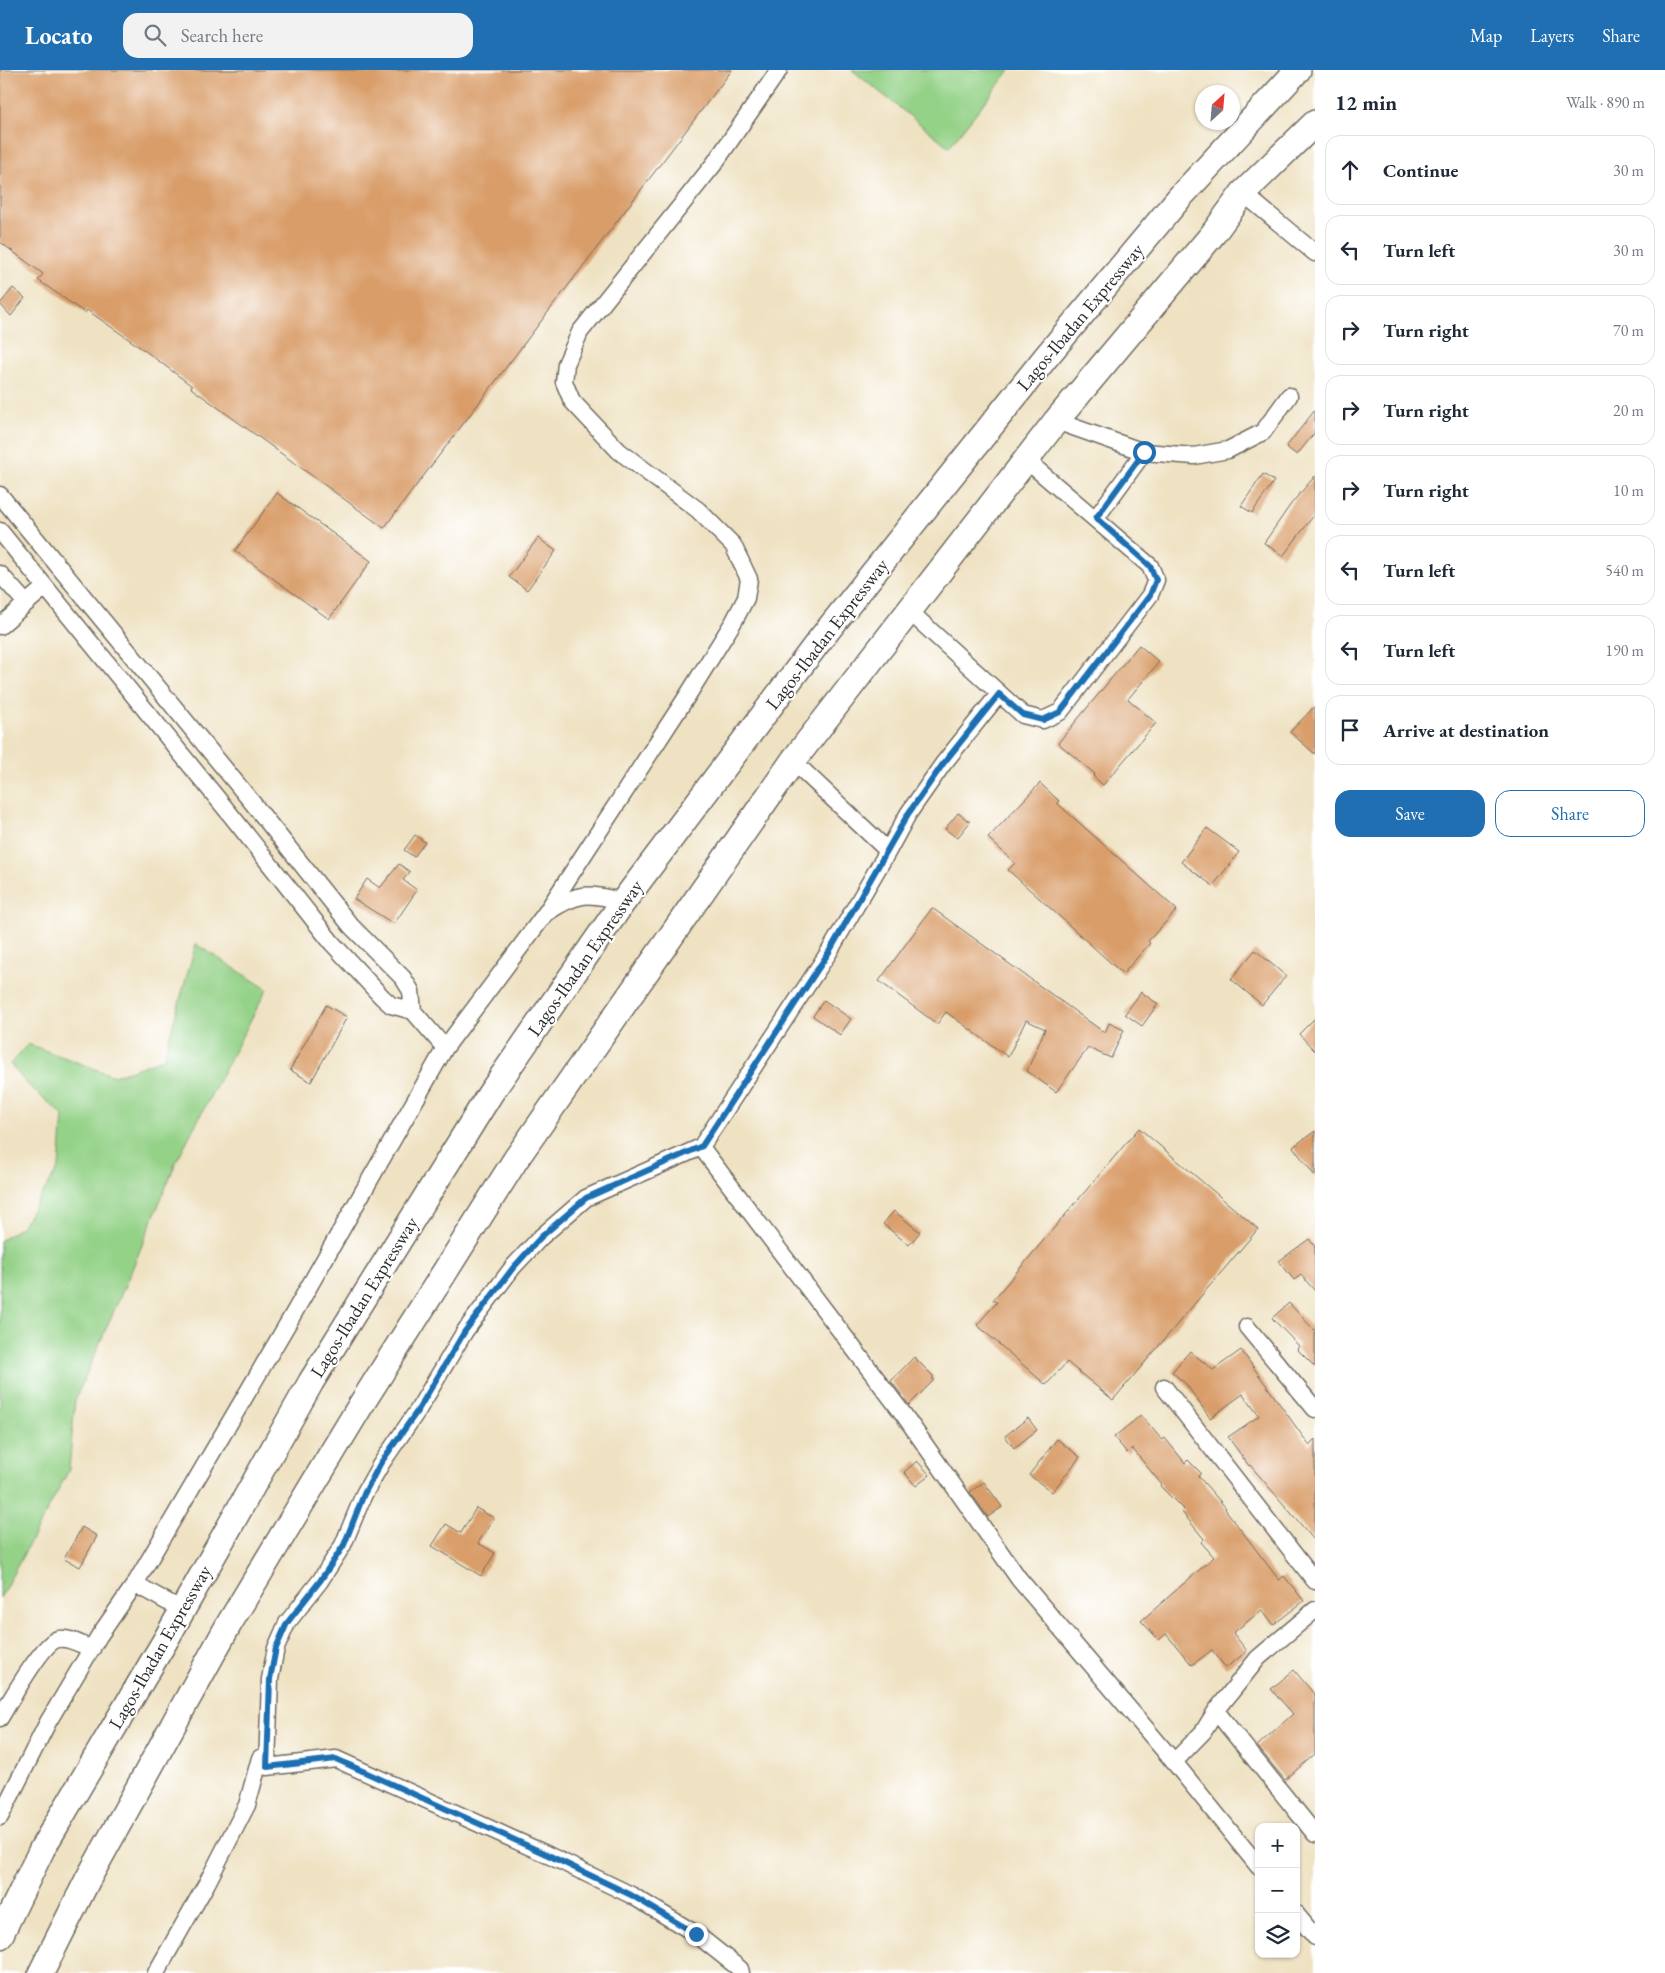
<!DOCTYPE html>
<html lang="en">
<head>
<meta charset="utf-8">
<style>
  body { margin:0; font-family:"EB Garamond",serif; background:#f2f2f3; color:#1f2937 }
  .controls { position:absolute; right:15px; bottom:15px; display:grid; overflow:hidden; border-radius:10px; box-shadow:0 1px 4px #0004 }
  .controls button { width:45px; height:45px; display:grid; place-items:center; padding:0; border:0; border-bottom:1px solid #e0e1e3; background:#fff; color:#1f2937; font:25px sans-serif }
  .compass { position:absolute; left:1195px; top:15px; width:45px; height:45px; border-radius:50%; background:#fff; box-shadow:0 1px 4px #0004; rotate:26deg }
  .stop { position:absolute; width:15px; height:15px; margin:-11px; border:4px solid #1f6fb2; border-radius:50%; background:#fff }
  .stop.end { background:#1f6fb2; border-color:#fff; box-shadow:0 1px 5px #0008 }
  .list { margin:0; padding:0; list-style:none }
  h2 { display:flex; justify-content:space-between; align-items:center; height:65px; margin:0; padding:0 20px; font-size:21px }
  h2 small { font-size:16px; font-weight:400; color:#747a83 }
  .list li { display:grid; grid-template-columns:32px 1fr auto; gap:15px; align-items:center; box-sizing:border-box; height:70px; margin:0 10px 10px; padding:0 10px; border:1px solid #e0e1e3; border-radius:15px }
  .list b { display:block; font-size:19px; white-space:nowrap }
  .list em { font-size:16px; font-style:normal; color:#747a83 }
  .actions { display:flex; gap:10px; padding:15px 20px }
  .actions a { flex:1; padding:11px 0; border:1px solid #1f6fb2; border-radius:15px; text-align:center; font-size:18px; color:#1f6fb2 }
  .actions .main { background:#1f6fb2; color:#fff }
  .icon { flex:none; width:28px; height:28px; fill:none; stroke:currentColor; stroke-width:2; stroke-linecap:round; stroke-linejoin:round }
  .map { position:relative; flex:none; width:1315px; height:1903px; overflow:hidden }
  header { display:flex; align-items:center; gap:30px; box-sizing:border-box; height:70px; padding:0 25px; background:#1f6fb2; color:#fff }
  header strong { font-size:24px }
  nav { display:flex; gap:28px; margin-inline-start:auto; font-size:18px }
  .search { width:350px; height:45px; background:#f2f2f3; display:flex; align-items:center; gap:12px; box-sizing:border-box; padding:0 18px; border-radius:15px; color:#747a83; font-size:19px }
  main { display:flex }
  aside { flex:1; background:#fff }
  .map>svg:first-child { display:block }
</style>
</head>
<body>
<header>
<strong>Locato</strong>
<div class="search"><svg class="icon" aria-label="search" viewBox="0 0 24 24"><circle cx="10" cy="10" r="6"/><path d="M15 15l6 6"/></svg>Search here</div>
<nav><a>Map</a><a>Layers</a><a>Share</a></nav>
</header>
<main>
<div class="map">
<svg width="1315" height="1903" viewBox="0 0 1315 1903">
  <rect width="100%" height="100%" fill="#fff"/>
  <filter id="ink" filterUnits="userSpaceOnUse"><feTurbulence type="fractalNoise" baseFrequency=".02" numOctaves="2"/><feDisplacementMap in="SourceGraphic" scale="10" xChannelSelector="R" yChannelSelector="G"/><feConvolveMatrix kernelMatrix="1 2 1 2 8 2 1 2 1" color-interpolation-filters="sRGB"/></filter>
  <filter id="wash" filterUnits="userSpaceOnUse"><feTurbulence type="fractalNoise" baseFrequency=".0096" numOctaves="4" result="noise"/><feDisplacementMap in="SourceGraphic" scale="20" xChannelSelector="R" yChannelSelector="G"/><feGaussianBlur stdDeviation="1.12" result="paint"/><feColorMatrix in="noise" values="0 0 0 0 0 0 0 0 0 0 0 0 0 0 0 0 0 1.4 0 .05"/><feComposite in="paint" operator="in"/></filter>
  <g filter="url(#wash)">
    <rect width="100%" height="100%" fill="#efe2c2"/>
    <!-- green -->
    <path fill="#94d288" stroke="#607e5a" d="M852,0h158l-61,77z
      M196,874l71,45 -90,171 -44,107 -58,133 -6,70 -69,128v-357l22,-15 37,-59 4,-52 -35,-30 -18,-21 18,-20 86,32 49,-17z"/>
    <g id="blocks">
      <!-- building -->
      <path fill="#d99d69" d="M0,0h732l-348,458 -193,-140 1,-2 -48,-36 -57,-40 -2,3 -47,-33 5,-6 -43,-32z
        M13,218l12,10 -14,18 -11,-12z
        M1315,340v22l-18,23 -11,-8z
        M1263,404l11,7 -22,32 -11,-7z
        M1315,406v38l-32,42 -19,-13 27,-39z
        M277,423l94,68 -42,58 -94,-68z
        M538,468l18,13 -29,39 -18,-13z
        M1139,575l20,17 -31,37 28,24 -53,62 -10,-9 2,-2 -37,-31z
        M1315,636v48l-25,-22z
        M1040,713l19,18 -2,2 120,107 -29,31 2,2 -27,31 -115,-104 7,-7 -27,-25z
        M958,743l12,9 -13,16 -12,-9z
        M1207,758l32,24 -26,34 -32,-24z
        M415,765l10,7 -11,15 -10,-7z
        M399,794l11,8 -7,8 14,10 -23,34 -40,-25 13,-20 13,9z
        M932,838l173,125 4,-10 15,7 -13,28 -23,-10 -32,44 -29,-21 18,-42 -19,-9 -18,37 -62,-45 -9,12 -58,-43z
        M1255,880l31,26 -24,29 -31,-26z
        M1141,922l17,12 -16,22 -17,-12z
        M824,930l27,19 -11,16 -27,-19z
        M326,935l21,12 -36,65 -21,-12z
        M1315,948v33l-16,-17z
        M1139,1058l119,101 -145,171 -46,-38 -21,23 -69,-60 20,-23 -4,-2z
        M1315,1061v45l-22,-29z
        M894,1141l26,21 -11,13 -26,-21z
        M1309,1169l6,8v44l-14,-16 -7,5 -15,-19z
        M1289,1233l26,28v36l-18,-18 2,-3 -27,-28z
        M1241,1280l68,95 6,-6v102l-65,-76 -1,1 -21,-29 31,-21 -16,-22 -33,24 -24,-34 -14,-12 18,-21 23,19z
        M914,1287l19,19v5l-24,24 -18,-24z
        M1141,1345l21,25 3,-2 20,25 3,-3 13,13 -3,3 28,32 -1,1 54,71 5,-4 20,25 -31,24 -11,-15 -29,23 14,18 -21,17 -14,-18 -20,15 -26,-31 -7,6 -18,-19 73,-64 -13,-15 3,-3 -22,-27 2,-2 -24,-24 2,-1 -30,-37 -5,5 -13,-16z
        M1028,1348l9,12 -23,18 -9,-12z
        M1057,1369l23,18 -28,35 -23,-17z
        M917,1391l13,14 -14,11 -12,-14z
        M984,1412l18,25 -14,10 -18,-25z
        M476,1438l18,10 -16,25 17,10 -14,23 -49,-30 14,-22 15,9z
        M82,1457l15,9 -17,31 -16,-8z
        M1294,1600l21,25v59l-30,26 -28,-34 36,-32 -22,-25z"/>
    </g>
  </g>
  <g filter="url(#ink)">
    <use href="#blocks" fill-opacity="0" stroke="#706b60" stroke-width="1"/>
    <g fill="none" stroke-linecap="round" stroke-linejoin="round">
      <!-- minor casing -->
      <g stroke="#706b60" stroke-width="19">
        <path id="minor" d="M1243,123l72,60
          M1056,351l88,31 50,4 34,-6 35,-18 26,-36
          M0,425l251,306 100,125 52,52 8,13 2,20
          M1096,448l48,-66
          M0,461l234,288 98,124 50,54 9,8 22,6 32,37
          M0,504l26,29
          M909,541l114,104 20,5 17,-8 90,-117 6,-15 -6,-14 -124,-106
          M0,556l45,-39
          M888,781l20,-37 35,-50 56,-70
          M548,842c29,-20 42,-20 75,-10
          M701,1077l203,268 115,164 155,183 85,105
          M1247,1257l68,82
          M1164,1317l151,194
          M182,1540l-47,-26 156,-266 154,-270 100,-134 141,-216 48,-77 12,-23 3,-19 -16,-34 -35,-35 -79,-59 -47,-50 -8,-19 2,-18 14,-32 134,-168 65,-94
          M1216,1641l99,123
          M0,1648c9,-15 43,-76 58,-79 12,-2 23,6 34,10
          M1174,1692l29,-30 13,-21 42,-53 57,-48
          M267,1697l69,-8 212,96 83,40 65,39 44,35 1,4
          M0,1747l48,-95 51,-86 36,-52
          M1296,1844l19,23
          M156,1903l51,-90 40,-78 13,-47 7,9 3,-88 6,-31 11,-25 33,-42 23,-36 21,-51 17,-30 37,-54 47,-79 48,-64 28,-30 45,-39 115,-51 128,-195 59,-101 -95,-90"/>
      </g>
      <!-- highway casing -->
      <g stroke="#706b60" stroke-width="28">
        <path id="highway" d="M0,1866l42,-87 123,-208 146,-259 179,-288 133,-192 196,-261 227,-284 134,-160 118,-127
          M41,1903l47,-94 141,-255 130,-216 157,-249 277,-398 263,-340 157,-187 30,-41 72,-70"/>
      </g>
      <!-- minor -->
      <use href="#minor" stroke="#fff" stroke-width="16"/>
      <!-- highway -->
      <use href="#highway" stroke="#fff" stroke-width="25"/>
    </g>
  </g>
  <g fill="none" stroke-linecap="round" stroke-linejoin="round" filter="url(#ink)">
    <!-- route -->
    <path stroke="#1f6fb2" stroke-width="6" d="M696,1864l-65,-39 -83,-40 -212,-96 -69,8 3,-88 6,-31 11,-25 33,-42 24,-36 20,-51 16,-30 38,-54 47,-79 48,-63 28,-31 45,-39 116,-52 127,-194 79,-138 35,-50 56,-70 24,21 20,5 17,-8 90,-117 6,-15 -6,-14 -54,-48 48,-66"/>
  </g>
  <g text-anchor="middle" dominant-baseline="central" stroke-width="4" stroke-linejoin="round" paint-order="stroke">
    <!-- street labels -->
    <g font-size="19" fill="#2b2b2b" stroke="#fff">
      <text transform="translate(1080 247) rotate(-50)">Lagos-Ibadan Expressway</text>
      <text transform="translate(827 564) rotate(-52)">Lagos-Ibadan Expressway</text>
      <text transform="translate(585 888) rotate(-55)">Lagos-Ibadan Expressway</text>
      <text transform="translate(364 1227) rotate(-58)">Lagos-Ibadan Expressway</text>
      <text transform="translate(160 1577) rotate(-60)">Lagos-Ibadan Expressway</text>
    </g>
  </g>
</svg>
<div class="controls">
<button>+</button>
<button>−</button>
<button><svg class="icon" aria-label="layers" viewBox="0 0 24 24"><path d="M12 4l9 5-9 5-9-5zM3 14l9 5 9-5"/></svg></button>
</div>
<svg class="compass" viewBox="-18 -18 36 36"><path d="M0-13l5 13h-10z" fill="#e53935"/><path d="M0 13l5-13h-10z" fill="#747a83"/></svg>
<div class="stop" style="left:1144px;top:382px"></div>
<div class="stop end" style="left:696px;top:1864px"></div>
</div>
<aside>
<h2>12 min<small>Walk · 890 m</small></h2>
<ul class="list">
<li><svg class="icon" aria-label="ahead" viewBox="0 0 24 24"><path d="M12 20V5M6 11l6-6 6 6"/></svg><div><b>Continue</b></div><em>30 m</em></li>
<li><svg class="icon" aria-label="left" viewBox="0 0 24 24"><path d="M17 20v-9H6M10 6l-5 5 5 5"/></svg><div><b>Turn left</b></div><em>30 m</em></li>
<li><svg class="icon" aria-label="right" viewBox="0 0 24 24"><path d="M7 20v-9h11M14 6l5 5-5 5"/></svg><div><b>Turn right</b></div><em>70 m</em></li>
<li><svg class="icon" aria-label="right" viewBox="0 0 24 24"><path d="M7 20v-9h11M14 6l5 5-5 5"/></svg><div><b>Turn right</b></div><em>20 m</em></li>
<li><svg class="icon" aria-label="right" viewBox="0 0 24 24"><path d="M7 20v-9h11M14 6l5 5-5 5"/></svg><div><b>Turn right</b></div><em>10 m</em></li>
<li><svg class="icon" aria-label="left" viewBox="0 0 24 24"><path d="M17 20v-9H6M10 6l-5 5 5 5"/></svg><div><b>Turn left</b></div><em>540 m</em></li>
<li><svg class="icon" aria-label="left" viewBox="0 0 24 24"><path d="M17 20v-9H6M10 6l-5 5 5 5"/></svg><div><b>Turn left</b></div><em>190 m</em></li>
<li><svg class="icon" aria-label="arrive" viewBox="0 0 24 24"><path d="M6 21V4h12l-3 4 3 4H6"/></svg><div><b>Arrive at destination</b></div></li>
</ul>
<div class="actions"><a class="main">Save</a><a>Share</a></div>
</aside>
</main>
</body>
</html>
